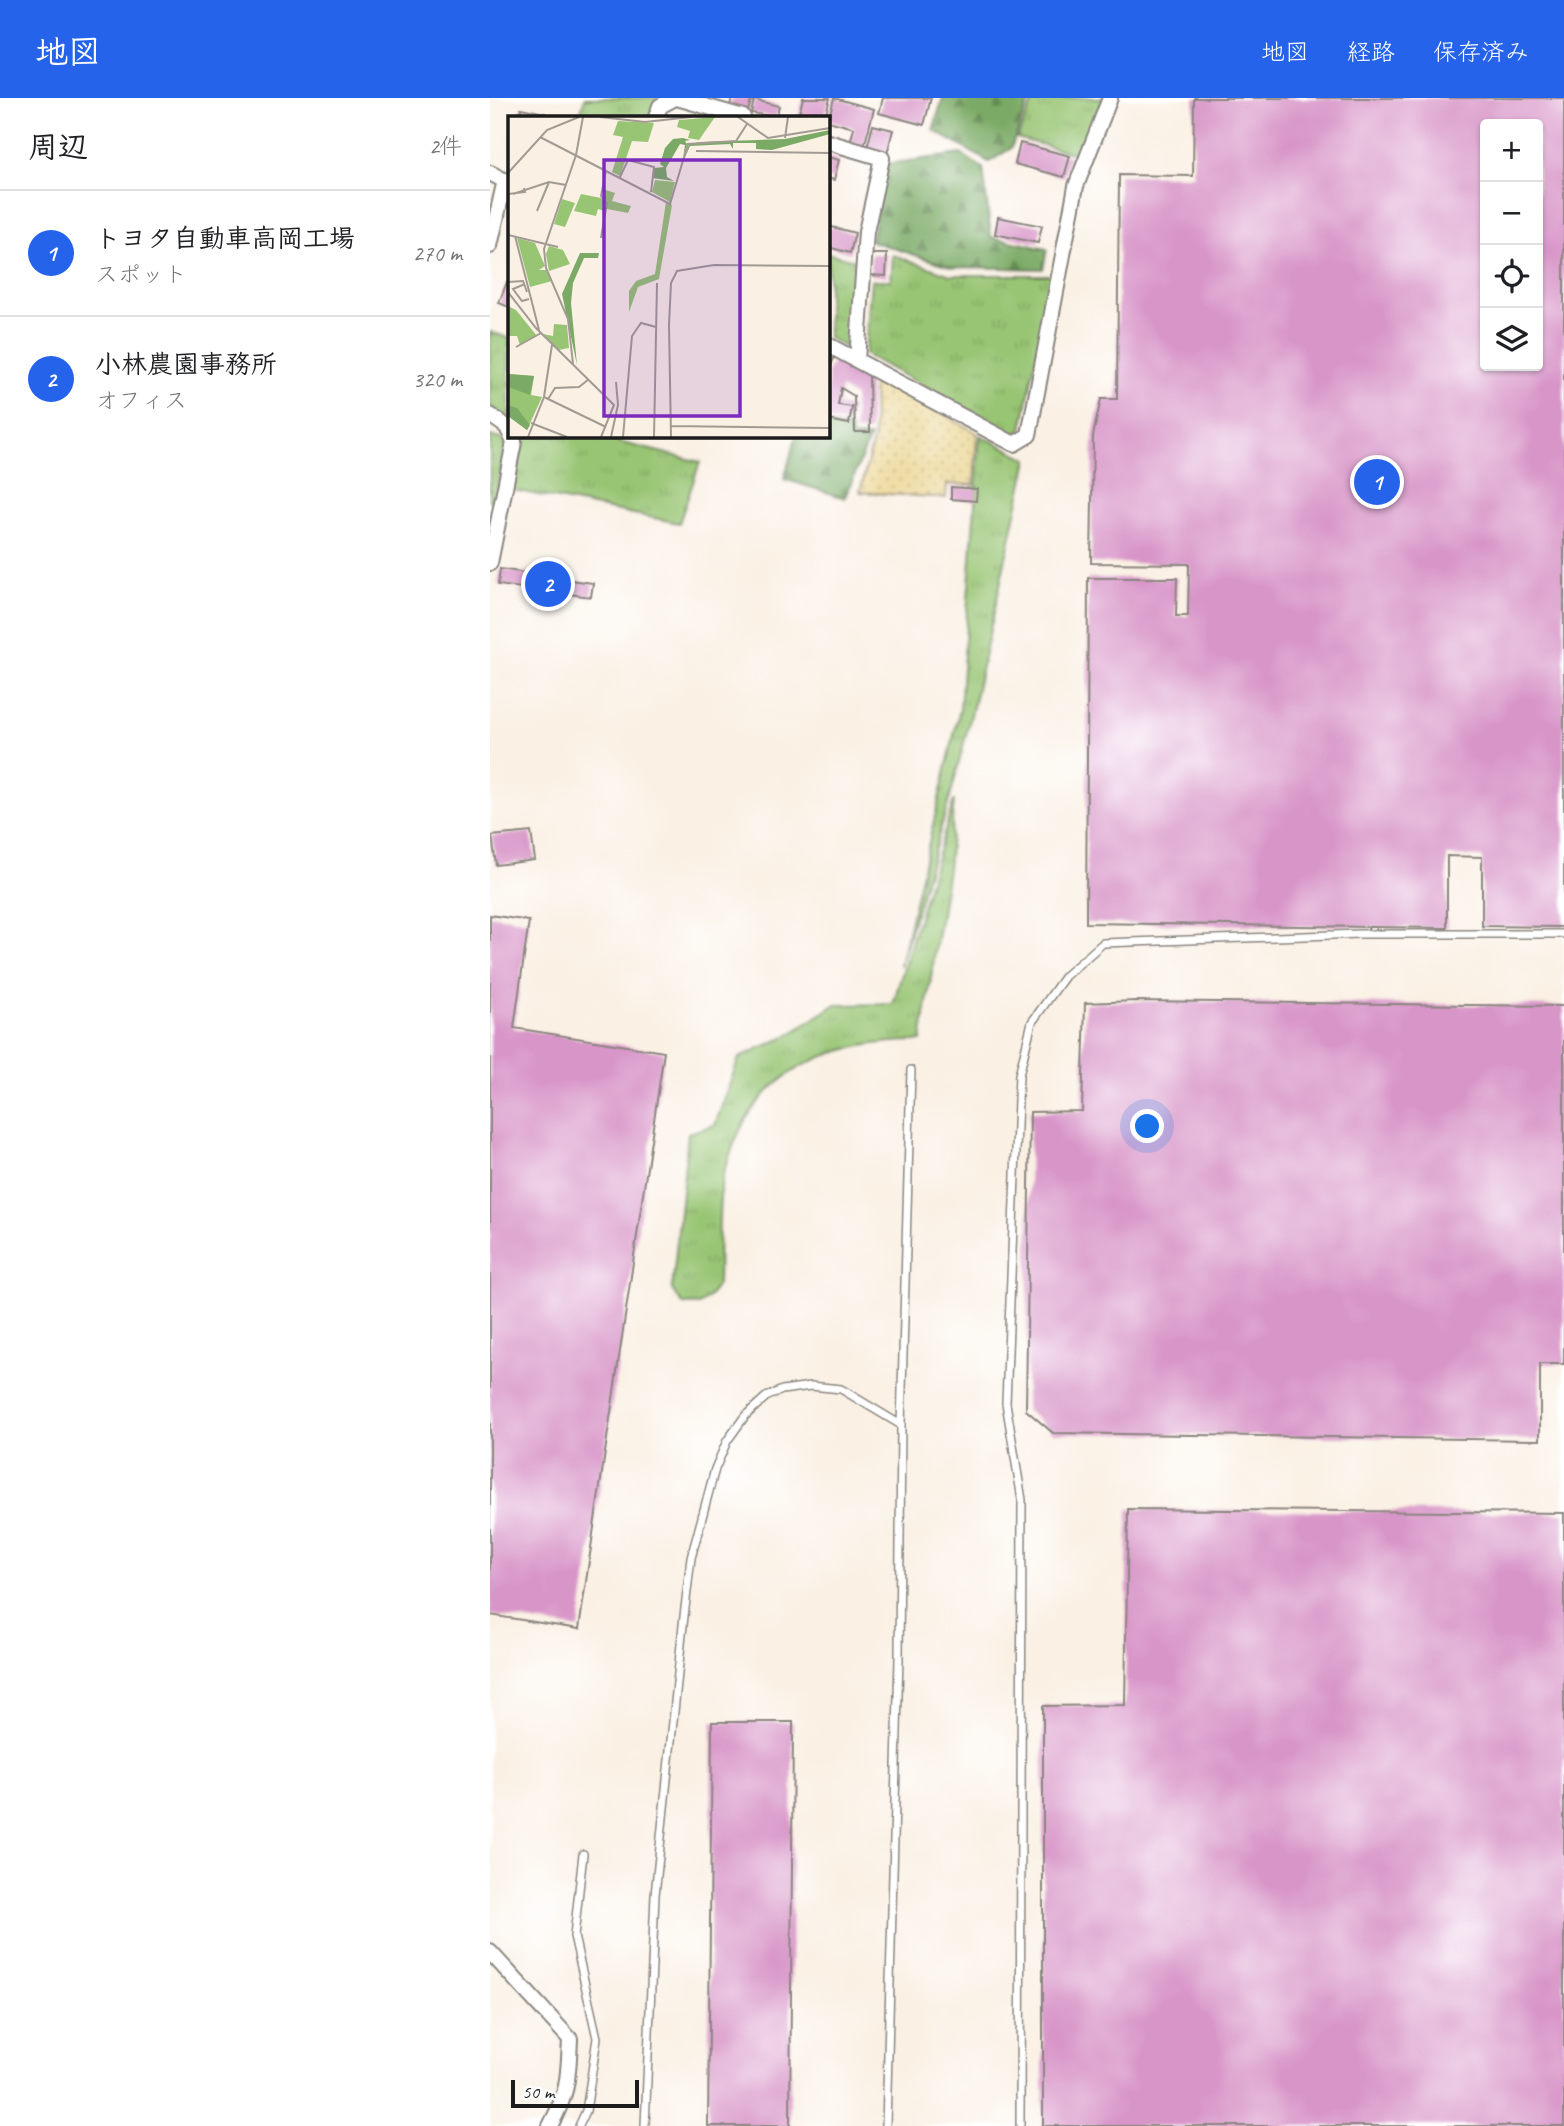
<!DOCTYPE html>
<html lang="ja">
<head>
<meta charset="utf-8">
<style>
  body { margin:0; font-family:Caveat,"Klee One",sans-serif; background:#f6f6f6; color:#202124 }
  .controls { position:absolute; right:21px; top:21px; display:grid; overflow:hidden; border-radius:7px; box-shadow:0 2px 5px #0004 }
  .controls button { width:63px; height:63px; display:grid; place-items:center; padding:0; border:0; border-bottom:2px solid #e0e0e0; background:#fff; color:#202124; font:35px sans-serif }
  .scale { position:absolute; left:21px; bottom:18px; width:128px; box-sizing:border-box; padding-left:7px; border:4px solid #1c1c1c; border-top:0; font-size:19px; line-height:24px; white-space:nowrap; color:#1c1c1c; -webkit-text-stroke:5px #fff; paint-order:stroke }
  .you { position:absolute; left:658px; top:1029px; width:24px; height:24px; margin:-18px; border:5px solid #fff; border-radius:50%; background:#1a73e8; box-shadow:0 0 0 10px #1a73e833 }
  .badge { display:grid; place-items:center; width:46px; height:46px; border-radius:50%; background:#2563eb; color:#fff; font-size:23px; font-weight:700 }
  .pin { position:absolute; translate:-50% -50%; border:4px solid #fff; box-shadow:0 2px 7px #0006 }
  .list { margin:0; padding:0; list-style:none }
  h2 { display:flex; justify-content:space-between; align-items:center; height:91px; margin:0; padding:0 28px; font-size:30px }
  h2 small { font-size:23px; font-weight:400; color:#757577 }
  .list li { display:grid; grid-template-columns:46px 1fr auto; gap:21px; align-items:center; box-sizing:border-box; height:126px; padding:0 28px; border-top:2px solid #e0e0e0 }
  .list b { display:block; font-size:26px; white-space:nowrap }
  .list p { margin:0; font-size:23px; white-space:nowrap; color:#757577 }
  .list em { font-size:23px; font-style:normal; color:#757577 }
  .icon { flex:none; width:38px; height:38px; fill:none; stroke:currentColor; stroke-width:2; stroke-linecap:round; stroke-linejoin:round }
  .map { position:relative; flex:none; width:1074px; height:2028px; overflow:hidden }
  header { display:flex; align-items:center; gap:42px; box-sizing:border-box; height:98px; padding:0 35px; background:#2563eb; color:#fff }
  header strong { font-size:33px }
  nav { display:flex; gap:38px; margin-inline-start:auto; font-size:24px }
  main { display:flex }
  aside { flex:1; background:#fff }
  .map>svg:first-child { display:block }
</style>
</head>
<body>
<header>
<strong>地図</strong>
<nav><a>地図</a><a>経路</a><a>保存済み</a></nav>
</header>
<main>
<aside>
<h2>周辺<small>2件</small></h2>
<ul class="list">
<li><span class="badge">1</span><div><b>トヨタ自動車高岡工場</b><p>スポット</p></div><em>270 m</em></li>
<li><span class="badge">2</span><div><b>小林農園事務所</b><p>オフィス</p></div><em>320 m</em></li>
</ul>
</aside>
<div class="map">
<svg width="1074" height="2028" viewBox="0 0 1074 2028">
  <defs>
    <pattern id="grass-tufts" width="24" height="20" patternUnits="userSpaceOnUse" patternTransform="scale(1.75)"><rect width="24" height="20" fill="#98c573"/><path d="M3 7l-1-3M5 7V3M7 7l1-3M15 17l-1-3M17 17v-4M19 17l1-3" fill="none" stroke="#82a963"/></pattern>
    <pattern id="forest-firs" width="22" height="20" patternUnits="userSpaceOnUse" patternTransform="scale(1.75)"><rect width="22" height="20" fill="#7aaa65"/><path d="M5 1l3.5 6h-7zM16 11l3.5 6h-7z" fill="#638a52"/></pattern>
    <pattern id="sand-dots" width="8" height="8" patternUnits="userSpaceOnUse" patternTransform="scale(1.75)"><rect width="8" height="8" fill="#eeda9e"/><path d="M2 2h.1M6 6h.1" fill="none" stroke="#ccba88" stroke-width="1.8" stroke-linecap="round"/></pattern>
  </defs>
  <rect width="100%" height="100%" fill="#fff"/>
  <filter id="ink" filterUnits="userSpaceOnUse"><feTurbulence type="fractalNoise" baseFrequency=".0143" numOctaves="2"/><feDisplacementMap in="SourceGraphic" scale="14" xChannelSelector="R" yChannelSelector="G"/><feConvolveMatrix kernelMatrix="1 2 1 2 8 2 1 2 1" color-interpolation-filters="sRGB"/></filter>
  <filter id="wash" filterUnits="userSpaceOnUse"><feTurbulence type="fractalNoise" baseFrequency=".00686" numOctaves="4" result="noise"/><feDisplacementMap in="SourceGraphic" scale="28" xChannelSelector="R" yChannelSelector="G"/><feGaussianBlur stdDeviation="1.57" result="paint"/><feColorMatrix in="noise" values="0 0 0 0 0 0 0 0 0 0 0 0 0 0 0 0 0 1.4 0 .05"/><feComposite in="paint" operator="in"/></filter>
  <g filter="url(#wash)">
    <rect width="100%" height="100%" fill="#faf0e3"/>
    <!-- grass -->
    <path fill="url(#grass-tufts)" stroke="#5a7048" stroke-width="2" d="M95,0h72l-7,19h-71z
      M544,0h70l-24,57 -63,-17z
      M338,155l30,8 -7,89 -23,-12z
      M403,157l58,20h101l-30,155 -8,4 -149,-79 6,-75h20z
      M0,234l19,6v82l-19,-14z
      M490,337l48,24 -56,252 -21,83 -51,172 60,-257z
      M0,338l16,5 -12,61 -4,-1z
      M29,338h75l106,26 -21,61 -166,-33 10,-47z
      M464,702l-6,69 -27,172c-85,0 -163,26 -191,114 -3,8 -7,16 -8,25 -5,32 -3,69 -4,102l-7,13 -12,10 -16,-1 -11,-14 16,-157 27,-8 24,-67 48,-22 48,-31 58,-1z"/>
    <!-- forest -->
    <path fill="url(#forest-firs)" stroke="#4b6340" stroke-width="2" d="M453,0h87l-19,50 -22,14 -56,-32z
      M471,56l22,14 8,69 56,12 -4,20 -90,-2 -82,-26 15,-77z
      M338,326l23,4 1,9h18l-25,61 -61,-19 12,-43h32z"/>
    <!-- sand -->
    <path fill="url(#sand-dots)" stroke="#857b5d" stroke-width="2" d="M383,277l104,58 -3,52 -27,-1 -1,14 -86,-6 14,-55z"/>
    <g id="blocks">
      <!-- building -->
      <path fill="#d895c8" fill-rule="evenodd" d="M242,0h20l-4,13 -18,-5z
        M313,0h27l-5,19h-27z
        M344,0l40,11 -10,38 -14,-4 4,-15 -26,-7z
        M393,0h48l-7,27 -45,-12z
        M704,0h370v829l-82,-1v-69l-35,-1v72l-361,-5 2,-345h89l-1,38h12l1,-52 -98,-1 2,-127 8,-37h16l2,-224 74,1zM995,26h53v242h-53z
        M264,2l25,6 -3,11 -25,-4z
        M31,10l24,5v4h-25z
        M383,27l20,5 -6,24 -20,-6z
        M530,45l50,13 -6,21 -49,-13z
        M338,59l11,3 -5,20 -6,-2z
        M508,119l44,9 -4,17 -43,-9z
        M338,128l27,7 -5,20 -22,-6z
        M381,156h16l-1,22 -16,-1z
        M17,184l2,1v24l-10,-4z
        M345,258l34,18 1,58h-15l-1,-36 -13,-8 -3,17 14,2 -3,17 -21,-4v-48z
        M461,389l26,2 -1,12 -25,-2z
        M10,471l32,5 -2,15 -32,-4z
        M46,476l25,4 -2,15 -25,-4z
        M73,481l30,4 -2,14 -30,-4z
        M41,734l4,28 -39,5 -4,-29z
        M0,817l39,6 -15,107 150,24 -85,577 -89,-14z
        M646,903l428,5v358h-24v76l-487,-7 -27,-23 4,-298 52,-1 3,-108z
        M638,1411l436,4v613h-521v-420l82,-1z
        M222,1624h81l-3,404h-82z"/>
    </g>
  </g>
  <g filter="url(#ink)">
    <use href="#blocks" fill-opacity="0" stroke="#8b8680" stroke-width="2"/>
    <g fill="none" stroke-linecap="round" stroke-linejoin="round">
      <!-- service casing -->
      <g stroke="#8b8680" stroke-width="10">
        <path id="service" d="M89,2028l7,-15 11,-73 -23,-102 9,-82
          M155,2028l10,-231 28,-270 8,-67 24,-89 12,-28 18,-25 21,-19 16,-7 29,-4 30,3 60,36
          M396,2028l13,-467 2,-234 10,-355
          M530,2028l2,-626 -16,-97 13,-328 13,-53 33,-46 38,-33 257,-9h204"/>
      </g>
      <!-- minor casing -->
      <g stroke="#8b8680" stroke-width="18">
        <path id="minor" d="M187,0l66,19
          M166,19l4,-11 15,-8
          M338,44l54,16 -16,74 -9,128
          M0,75l19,10
          M0,148l15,-66
          M338,247l186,99 15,-9 47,-249 34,-88
          M0,317l17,12 2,5
          M0,465l24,-121 -3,-6
          M0,1854l80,87c-2,39 -1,52 -20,87"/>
      </g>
      <!-- service -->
      <use href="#service" stroke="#fff" stroke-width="7"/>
      <!-- minor -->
      <use href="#minor" stroke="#fff" stroke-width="14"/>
    </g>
  </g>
  <!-- overview -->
  <g transform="translate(18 18)">
    <rect width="322" height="322" fill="#faf0e3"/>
    <path d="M207,1l-16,23 -11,-2 2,-7 -13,-4 2,-7zM110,5l36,2 -6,19 -16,-1 -12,35 -8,-4 11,-35 -10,-2zM147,64l20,2 -5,20 -18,-10zM95,73l12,4 -3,8 19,5 -3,7 -21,-4zM73,78l20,4 5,5 -1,8 -7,-2 -2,7 -22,-5zM54,83l13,4 -10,24 -11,-3zM158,86l6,3 -13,74 -21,8 -9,25v-21l7,-10 19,-7zM9,122l18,5 10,23 -6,4h7l6,11 -22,6zM41,130l14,4 7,14 -21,7 -3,-17zM0,190l8,4 21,26 -17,9 -3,-9h-9zM46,208l13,1 2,23 -10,2 -16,-16 10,2zM0,258l26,2 -3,19 11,2 -15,33 -19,-14z" fill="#98c573"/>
    <path d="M322,14v4l-58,16 -16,-1v-6h-23v6l-3,-5 -40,2 -7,16 6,-18 11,-2 85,-3zM175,22l7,2 -5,1 2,3 -4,14 2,-13 -5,-1 -14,24 1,9 7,4 -22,-3 2,-10 10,-1 -4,-3 5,-16 8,-9zM72,137h19l-1,5h-14l-11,25 -2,20 6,62 -15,-71zM0,258l26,2 -4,19 -22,-8zM0,289l9,3 13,17 -3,5 -19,-14z" fill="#7aaa65"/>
    <path fill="none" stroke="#a19b93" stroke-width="2" d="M92,1l45,5 46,-5M230,1l30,21 62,-10M32,21l130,67 18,-60 48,-3 11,-17M277,22l3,-21M188,35l134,2M0,57l39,-43 32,-13M112,61l8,-17 26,7 -3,25M0,78l17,-2 -1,-4M5,78l36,-12 17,3M29,95l12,-29M0,119l50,12M7,120l24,94M93,122l6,-35 -6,-7 5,-26M0,166l15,-1 4,11M17,168l-12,5 9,12 7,-2M0,176l28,36 78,77 -13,32M8,231l25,-14M65,248l-5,-45 -22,-51 -2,-19 32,-94 7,-38M36,281l62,30M40,283l7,-11 24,-1 10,-8M23,307l36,14M163,310l159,2M20,321l16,-40 8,-52M103,321l7,-32 -2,-23M115,321l9,-101 9,-13 15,4M146,321l3,-154M163,321l-2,-112 2,-42 6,-12 37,-6 116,1"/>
    <path fill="#7b2cbf" fill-opacity="0.15" stroke="#7b2cbf" stroke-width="3.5" d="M96,44h136v256h-136z"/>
    <rect width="322" height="322" fill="none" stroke="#1c1c1c" stroke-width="3.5"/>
  </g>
</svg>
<div class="controls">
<button>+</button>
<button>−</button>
<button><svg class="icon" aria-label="locate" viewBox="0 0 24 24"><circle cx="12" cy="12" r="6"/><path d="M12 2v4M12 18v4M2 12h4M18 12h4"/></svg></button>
<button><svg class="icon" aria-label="layers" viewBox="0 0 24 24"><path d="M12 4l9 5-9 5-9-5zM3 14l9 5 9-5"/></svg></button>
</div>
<div class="scale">50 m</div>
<div class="you"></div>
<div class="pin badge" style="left:887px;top:384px">1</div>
<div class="pin badge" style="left:58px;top:486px">2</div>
</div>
</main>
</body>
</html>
